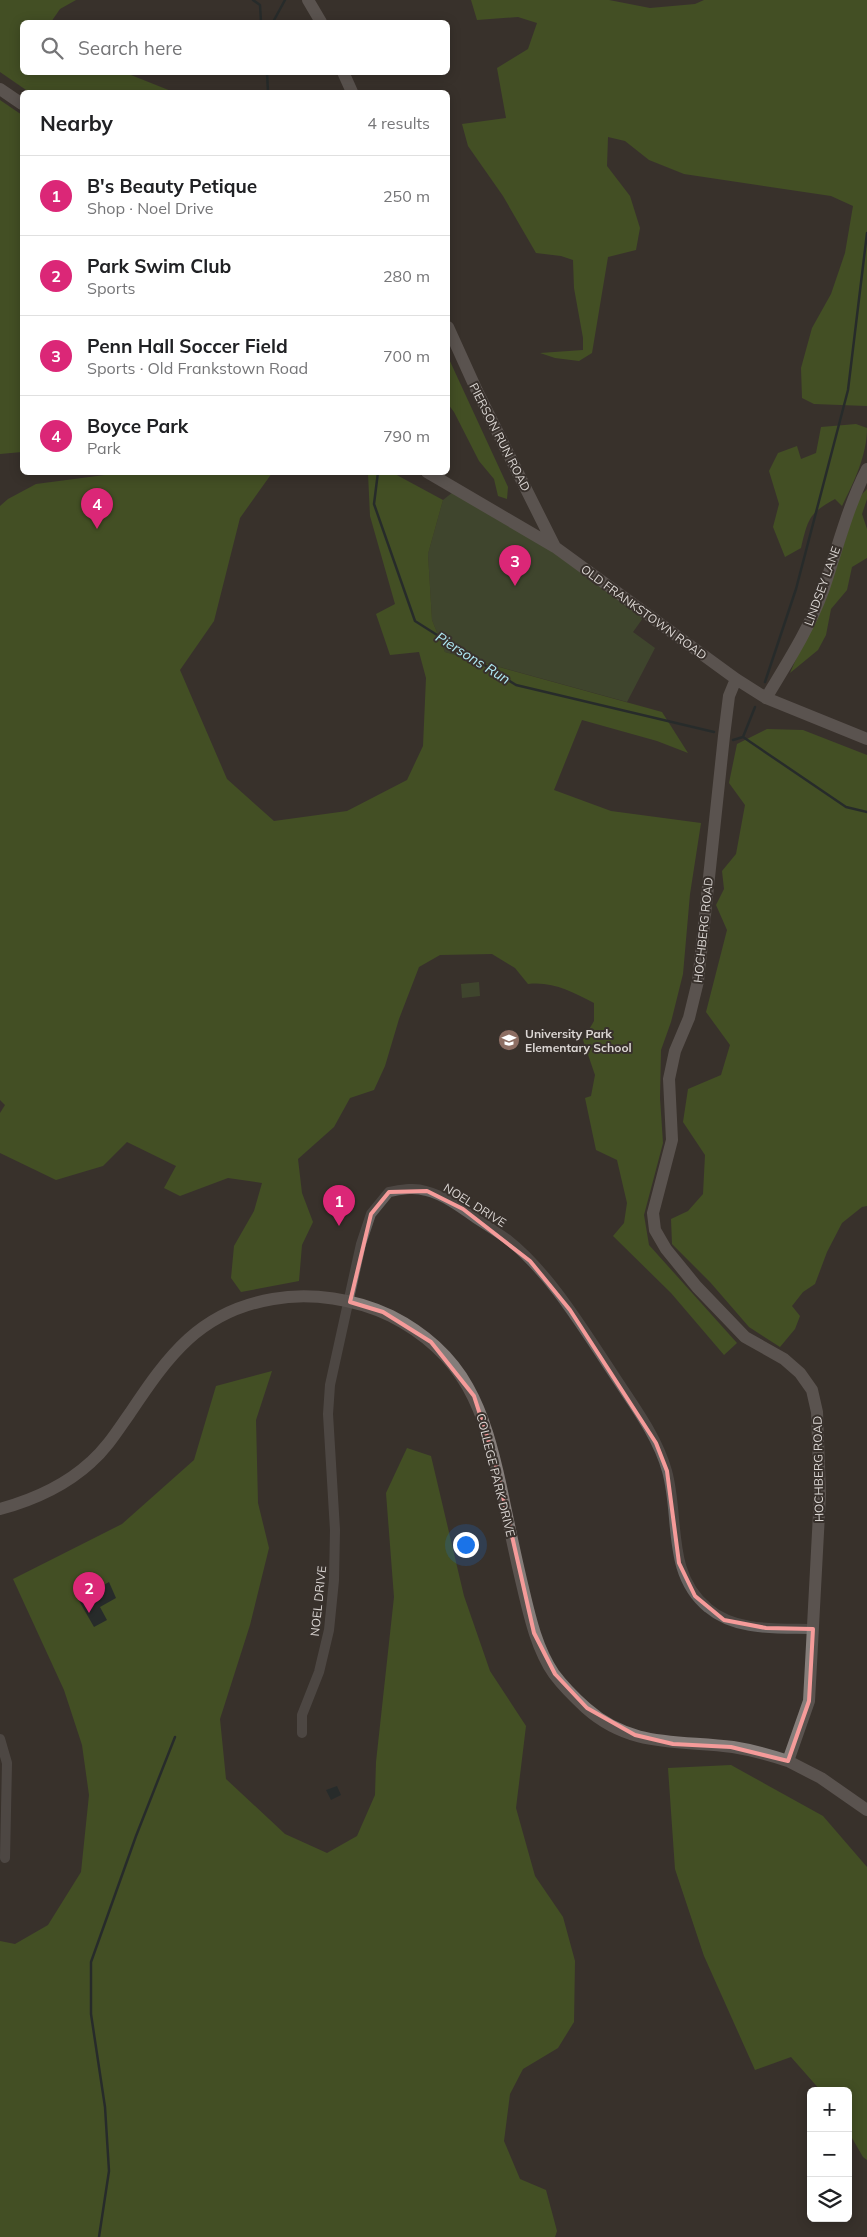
<!DOCTYPE html>
<html lang="en">
<head>
<meta charset="utf-8">
<style>
  body { margin:0; font-family:Mulish,sans-serif; background:#f6f6f6; color:#202124 }
  .controls { position:absolute; right:15px; bottom:15px; display:grid; overflow:hidden; border-radius:8px; box-shadow:0 2px 12px #0003 }
  .controls button { width:45px; height:45px; display:grid; place-items:center; padding:0; border:0; border-bottom:1px solid #e0e0e0; background:#fff; color:#202124; font:25px sans-serif }
  .you { position:absolute; left:465px; top:1544px; width:18px; height:18px; margin:-12px; border:4px solid #fff; border-radius:50%; background:#1a73e8; box-shadow:0 0 0 8px #1a73e833 }
  .badge { display:grid; place-items:center; width:32px; height:32px; border-radius:50%; background:#db2777; color:#fff; font-size:16px; font-weight:700 }
  .pin { position:absolute; translate:-50% -41px; filter:drop-shadow(0 1px 2px #0008) }
  .pin::after { content:''; position:absolute; top:26px; width:18px; height:15px; background:inherit; clip-path:polygon(0 0,100% 0,50% 100%) }
  .list { margin:0; padding:0; list-style:none }
  h2 { display:flex; justify-content:space-between; align-items:center; height:65px; margin:0; padding:0 20px; font-size:21px }
  h2 small { font-size:16px; font-weight:400; color:#757577 }
  .list li { display:grid; grid-template-columns:32px 1fr auto; gap:15px; align-items:center; box-sizing:border-box; height:80px; padding:0 20px; border-top:1px solid #e0e0e0 }
  .list b { display:block; font-size:19px; white-space:nowrap }
  .list p { margin:0; font-size:16px; white-space:nowrap; color:#757577 }
  .list em { font-size:16px; font-style:normal; color:#757577 }
  .icon { flex:none; width:28px; height:28px; fill:none; stroke:currentColor; stroke-width:2; stroke-linecap:round; stroke-linejoin:round }
  .map { position:relative; flex:none; width:867px; height:2237px; overflow:hidden }
  .search { position:absolute; background:#fff; box-shadow:0 2px 12px #0003; left:20px; top:20px; width:430px; height:55px; display:flex; align-items:center; gap:12px; box-sizing:border-box; padding:0 18px; border-radius:8px; color:#757577; font-size:19px }
  .panel { position:absolute; background:#fff; box-shadow:0 2px 12px #0003; left:20px; top:90px; width:430px; height:385px; border-radius:8px }
  .map>svg:first-child { display:block }
</style>
</head>
<body>
<div class="map">
<svg width="867" height="2237" viewBox="0 0 867 2237">
  <rect width="100%" height="100%" fill="#38312c"/>
  <!-- green -->
  <path fill="#485e30" d="M453,492l100,58 90,68 -10,14 22,16 -28,54 -182,-50 -13,-32 -4,-66 15,-54z
    M479,982l1,14 -18,2 -1,-14z"/>
  <!-- forest -->
  <path fill="#50741b" d="M0,0h76l-16,9 -9,13h-29v50l104,1 45,18 -2,1h-140l-29,-20z
    M471,0h138l41,8 45,-4 9,-4h163v406l-53,-2 -12,-6 -1,-30 11,-40 19,-34 14,-41 8,-47 -22,-10 -147,-22 -35,-14 -24,-19 -17,-4 -1,29 23,30 10,32 -4,22 -28,7 -16,96 -13,8 -24,-3 -15,-5 43,-3v-12l-9,-50 -1,-28 -12,-4 -25,-3 -33,-57 -35,-50 -6,-22 44,-6 -9,-50 31,-19 9,-26 -19,-6 -41,3z
    M0,100l22,15v337l-22,2z
    M448,357l60,130 -1,12 -9,-3 -4,-17 -15,-18 -25,-49 -6,-8z
    M856,424l11,4c0,27 -13,54 -25,78l-7,-7c-26,14 -27,20 -34,49l-16,9 -12,-30 6,-23 -10,-33 9,-18 19,-7 4,13 15,-6 5,-26z
    M120,473h152l-32,45 -26,103 -34,49 47,109 47,42 73,-10 60,-31 16,-34 3,-68 -7,-26 -29,3 -14,-41 19,-10 -25,-88 -2,-43h25l50,27 -15,54 4,66 13,32 217,60 26,41 -31,-12 -75,-21 -28,70 57,21 90,12 -11,71 -7,80 -12,48 -10,28 -1,48 3,45 -19,72 5,30 88,98 -13,12 -53,-62 -58,-57 11,-13 3,-20 -10,-43 -21,-10 -11,-52 6,-2 4,-21 -12,-35 11,-19v-18c-22,-11 -41,-22 -66,-19l-13,-16 -23,-14 -52,1 -21,12 -20,52 -14,47 -11,24 -24,8 -16,29 -36,32 4,34 11,29 -11,23 -3,36 -58,11 -10,-14 3,-32 20,-35 8,-28 -34,-5 -48,18 -16,-8 12,-22 -49,-24 -24,24 -47,14 -56,-27v-40l5,-8 -5,-5v-594l8,-7 28,-15z
    M867,489v10l-5,15 5,15v29l-15,9 -5,23 -16,19 -5,26 -8,15 -28,23 49,-113 19,-62z
    M767,729l36,1 64,25v451l-5,1 -20,16 -15,29 -12,32 -12,8 -11,14 8,10 -5,13 -15,18 -31,-20 -39,-45 -38,-38 -1,-25 17,-8 15,-17 2,-39 -22,-33 5,-33 33,-14 9,-30 -24,-33 21,-82 -11,-25 8,-16 -2,-18 14,-17 9,-49 -16,-22 8,-39z
    M272,1371l-16,49 2,83 11,45 -19,77 -30,94 6,60 59,55 42,19 30,-17 18,-41 1,-33 18,-165 -8,-104 21,-45 24,8 33,140 26,75 36,55 -10,82 19,68 28,41 12,44 -1,61 -16,26 -35,21 -13,25 -6,47 16,38 26,11 11,41 -2,6h-555v-296l15,3 33,-19 33,-53 8,-77 -7,-50 -18,-55 -51,-111 109,-55 72,-64 22,-74z
    M731,1765l92,51 44,51v293l-4,-3 -15,-26v-40h-27l-30,-34 -36,13 -51,-114 -29,-87 -7,-101z"/>
  <!-- water -->
  <path fill="#132529" d="M109,1582l7,16 -16,9 7,13 -13,7 -16,-28z
    M337,1786l4,9 -10,5 -5,-10z"/>
  <g fill="none" stroke-linecap="round" stroke-linejoin="round">
    <!-- stream -->
    <path stroke="#132529" stroke-width="2.5" d="M253,0l7,5 1,17
      M273,22l12,-22
      M267,72l1,20
      M378,472l-4,32 41,117 101,64 198,47
      M765,682l31,-93 52,-199 19,-157
      M743,737l12,-30
      M733,740l10,-3 103,70 21,5
      M99,2237l10,-66 -4,-64 -14,-93v-52l45,-126 39,-99"/>
    <!-- street -->
    <path stroke="#676361" stroke-width="10" d="M302,1733v-18l17,-43 10,-42 5,-50 1,-50 -7,-116 2,-29 31,-141 10,-30 18,-22c12,-2 24,-5 37,-1 17,4 35,17 49,27 11,7 22,14 32,21 43,34 75,88 105,133 20,31 45,63 55,99 13,46 -1,103 41,137 28,24 70,20 105,21
      M0,1739l7,24 -2,95"/>
    <!-- secondary -->
    <path stroke="#847d7a" stroke-width="12" d="M308,0l13,22
      M343,72l9,20
      M0,89l22,15
      M448,327l29,64 78,156
      M427,472l128,75 181,132 30,19 101,41
      M736,679l-7,17 -5,40 -26,245 -9,37 -14,33 -6,28 3,61 -19,73 2,17 11,19 31,38 48,50 39,22 16,14 12,17 5,22 3,83 -11,206 -21,60 33,17 46,32
      M766,698c21,-35 43,-69 57,-107 14,-41 24,-83 44,-122
      M0,1509c33,-9 65,-23 91,-47 16,-14 27,-32 39,-49 38,-57 70,-102 143,-114 38,-7 83,0 118,17 75,38 93,94 110,171 7,34 14,68 22,101 7,30 14,61 31,86 9,12 21,24 32,34 45,40 92,32 147,39 19,3 37,8 55,14"/>
  </g>
  <!-- marked area -->
  <path d="M0 0H867V2237H0ZM427,1191l36,18 67,52 40,49 86,133 11,28 12,92 16,33 29,24 42,8 47,1 -4,72 -21,60 -57,-14 -58,-3 -38,-9 -48,-27 -32,-34 -21,-41 -39,-172 -21,-65 -43,-54 -48,-30 -33,-10 21,-88 18,-22z" fill="#38312c" fill-opacity=".55" fill-rule="evenodd"/>
  <path fill="none" stroke="#f59b9a" stroke-width="4" stroke-linejoin="round" d="M427,1191l36,18 67,52 40,49 86,133 11,28 12,92 16,33 29,24 42,8 47,1 -4,72 -21,60 -57,-14 -58,-3 -38,-9 -48,-27 -32,-34 -21,-41 -39,-172 -21,-65 -43,-54 -48,-30 -33,-10 21,-88 18,-22z"/>
  <!-- icons -->
  <defs>
    <g id="school-disc" transform="scale(1.125)"><circle r="9.5" fill="#8d6e63" stroke="#38312c"/><path d="M0-5L7-2L0 1L-7-2ZM-4 1L0 2.5L4 1V4Q0 6-4 4Z" fill="#fff"/></g>
  </defs>
  <g fill-rule="evenodd">
    <use href="#school-disc" x="509" y="1040"/>
  </g>
  <g text-anchor="middle" dominant-baseline="central" stroke-width="4" stroke-linejoin="round" paint-order="stroke">
    <!-- street labels -->
    <g font-size="12" fill="#dbd6d3" stroke="#38312c">
      <text transform="translate(500 437) rotate(63)">PIERSON RUN ROAD</text>
      <text transform="translate(822 586) rotate(-70)">LINDSEY LANE</text>
      <text transform="translate(644 612) rotate(36)">OLD FRANKSTOWN ROAD</text>
      <text transform="translate(703 930) rotate(-84)">HOCHBERG ROAD</text>
      <text transform="translate(475 1205) rotate(32)">NOEL DRIVE</text>
      <text transform="translate(818 1469) rotate(-91)">HOCHBERG ROAD</text>
      <text transform="translate(496 1475) rotate(76)">COLLEGE PARK DRIVE</text>
      <text transform="translate(318 1601) rotate(-84)">NOEL DRIVE</text>
    </g>
    <!-- poi labels -->
    <g font-size="12" font-weight="bold" fill="#dbd6d3" stroke="#38312c" text-anchor="start">
      <text x="525" y="1033">University Park<tspan x="525" dy="14">Elementary School</tspan></text>
    </g>
    <!-- water labels -->
    <g font-size="14" font-style="italic" fill="#b0ebf6" stroke="#38312c">
      <text transform="translate(473 658) rotate(32)">Piersons Run</text>
    </g>
  </g>
</svg>
<div class="controls">
<button>+</button>
<button>−</button>
<button><svg class="icon" aria-label="layers" viewBox="0 0 24 24"><path d="M12 4l9 5-9 5-9-5zM3 14l9 5 9-5"/></svg></button>
</div>
<div class="you"></div>
<div class="pin badge" style="left:339px;top:1226px">1</div>
<div class="pin badge" style="left:89px;top:1613px">2</div>
<div class="pin badge" style="left:515px;top:586px">3</div>
<div class="pin badge" style="left:97px;top:529px">4</div>
<div class="search"><svg class="icon" aria-label="search" viewBox="0 0 24 24"><circle cx="10" cy="10" r="6"/><path d="M15 15l6 6"/></svg>Search here</div>
<section class="panel">
<h2>Nearby<small>4 results</small></h2>
<ul class="list">
<li><span class="badge">1</span><div><b>B's Beauty Petique</b><p>Shop · Noel Drive</p></div><em>250 m</em></li>
<li><span class="badge">2</span><div><b>Park Swim Club</b><p>Sports</p></div><em>280 m</em></li>
<li><span class="badge">3</span><div><b>Penn Hall Soccer Field</b><p>Sports · Old Frankstown Road</p></div><em>700 m</em></li>
<li><span class="badge">4</span><div><b>Boyce Park</b><p>Park</p></div><em>790 m</em></li>
</ul>
</section>
</div>
</body>
</html>
